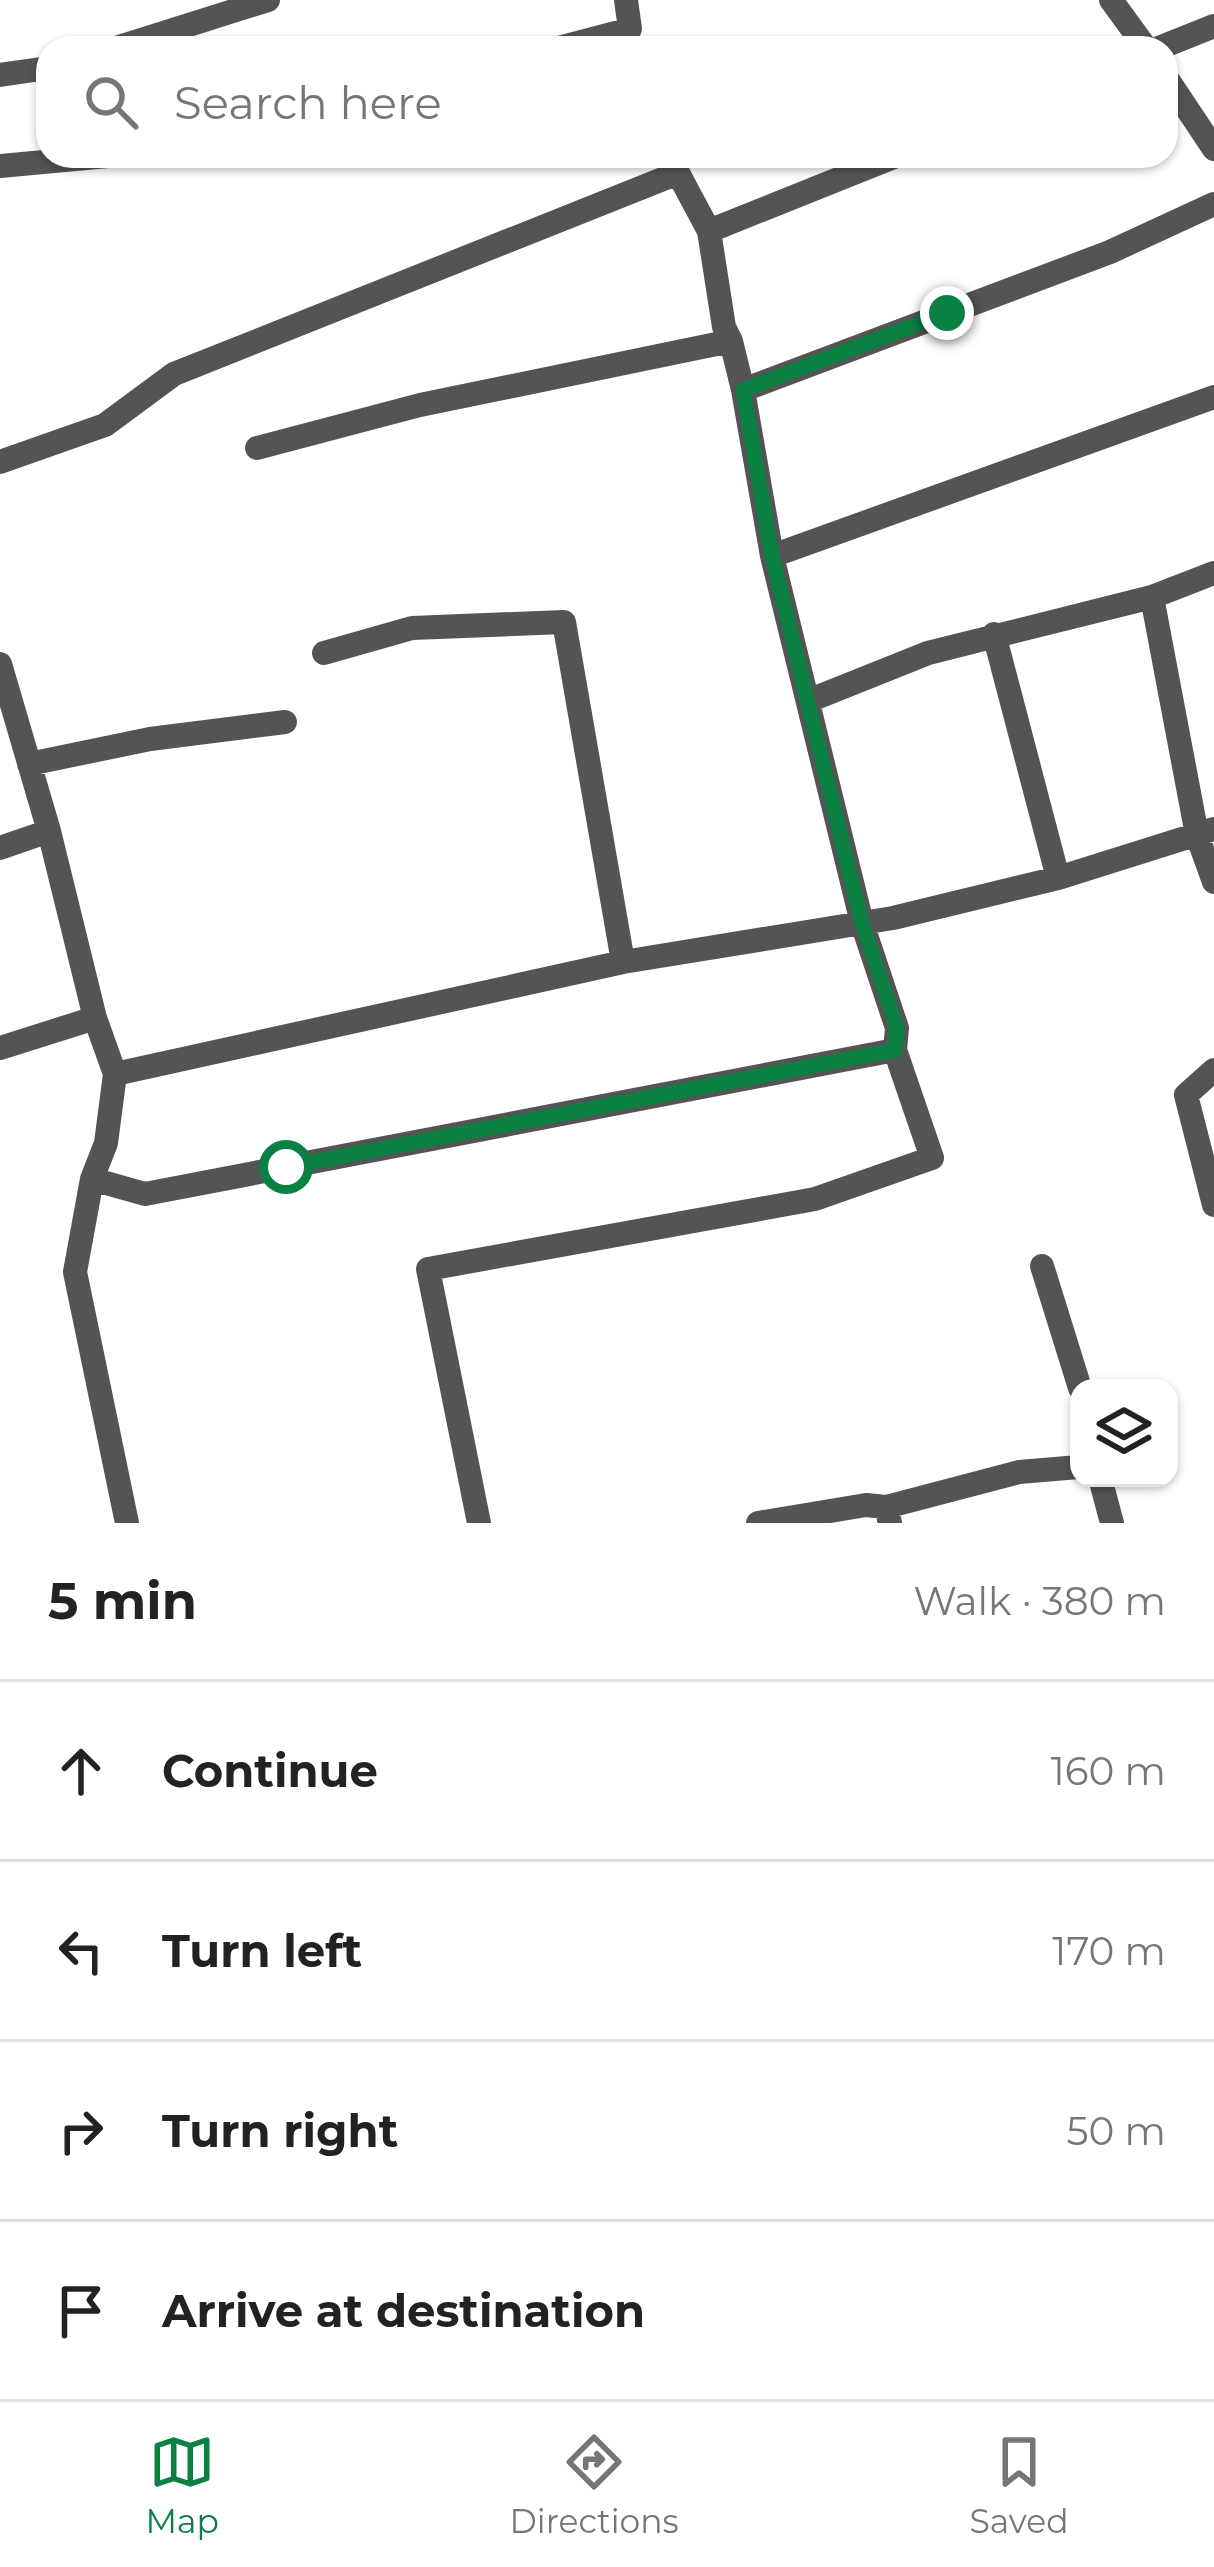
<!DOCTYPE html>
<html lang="en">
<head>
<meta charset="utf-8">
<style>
  body { margin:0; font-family:Montserrat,sans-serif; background:#f6f6f6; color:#222 }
  .controls { position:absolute; right:36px; bottom:36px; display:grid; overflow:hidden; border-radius:24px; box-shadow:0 3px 9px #0004 }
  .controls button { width:108px; height:108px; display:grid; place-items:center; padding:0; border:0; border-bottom:3px solid #e0e0e0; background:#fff; color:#222; font:60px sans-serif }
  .stop { position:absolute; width:36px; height:36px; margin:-27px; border:9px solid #0b8043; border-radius:50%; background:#fff }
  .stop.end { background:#0b8043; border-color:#fff; box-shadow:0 3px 12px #0008 }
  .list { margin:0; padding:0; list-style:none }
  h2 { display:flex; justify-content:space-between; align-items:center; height:156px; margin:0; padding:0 48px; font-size:51px }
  h2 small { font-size:39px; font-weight:400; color:#767676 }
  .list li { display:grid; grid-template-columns:78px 1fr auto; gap:36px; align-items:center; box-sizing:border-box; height:180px; padding:0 48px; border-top:3px solid #e0e0e0 }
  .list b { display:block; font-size:45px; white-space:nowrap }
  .list em { font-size:39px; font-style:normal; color:#767676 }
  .icon { flex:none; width:66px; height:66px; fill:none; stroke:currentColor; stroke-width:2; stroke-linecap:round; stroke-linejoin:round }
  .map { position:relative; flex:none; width:1214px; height:1523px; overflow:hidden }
  .search { position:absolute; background:#fff; box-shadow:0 3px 9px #0004; left:36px; right:36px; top:36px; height:132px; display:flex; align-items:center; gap:30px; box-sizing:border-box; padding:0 42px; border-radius:36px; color:#767676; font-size:45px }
  .sheet { height:876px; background:#fff }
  nav { display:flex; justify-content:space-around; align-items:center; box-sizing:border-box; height:168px; border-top:3px solid #e0e0e0; background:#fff; font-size:33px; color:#767676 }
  nav a { display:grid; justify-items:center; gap:6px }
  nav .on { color:#0b8043 }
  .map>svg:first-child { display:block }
</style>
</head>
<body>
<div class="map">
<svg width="1214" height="1523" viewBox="0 0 1214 1523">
  <rect width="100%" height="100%" fill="#fff"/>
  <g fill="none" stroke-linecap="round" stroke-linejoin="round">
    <!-- minor -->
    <path stroke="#545454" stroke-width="24" d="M1111,0l35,48
      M116,48l152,-48
      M558,48l72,-19 -4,-29
      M1159,48l55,-22
      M0,75l48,-7
      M1166,77l48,72
      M0,166l108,-10
      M709,231l187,-75
      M743,390l367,-138 104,-48
      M257,448l163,-43 311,-64
      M0,462l105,-37 69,-51 504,-201
      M772,556l442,-159
      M1152,597l45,238 17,47
      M994,634l64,244
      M324,653l88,-25 152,-6 59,340
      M0,664l49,167 46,187 20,56 508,-112 270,-44 165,-40 156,-49
      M808,701l120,-48 224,-56 62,-24
      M29,764l121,-25 135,-17
      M0,848l49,-17
      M0,1048l95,-30
      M1214,1070l-28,25 28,110
      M115,1074l-9,69 -14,36 -17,93 52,251
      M92,1179l53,15 750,-144
      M1042,1266l38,122
      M1100,1478l12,45
      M479,1523l-51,-254 387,-70 117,-41 -37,-108 2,-22 -35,-105 -90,-367 -29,-166 -12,-49 -7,-14 -15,-96 -31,-58 -3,-17
      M758,1523l108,-18 20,2
      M890,1523l-4,-16 133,-35 60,-5"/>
  </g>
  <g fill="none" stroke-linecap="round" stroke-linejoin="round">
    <!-- route -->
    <path stroke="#0b8043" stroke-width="15" d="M286,1167l609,-117 2,-22 -35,-105 -90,-367 -29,-166 204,-77"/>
  </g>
</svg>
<div class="controls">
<button><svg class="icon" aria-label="layers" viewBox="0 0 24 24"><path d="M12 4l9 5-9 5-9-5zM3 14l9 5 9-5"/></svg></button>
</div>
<div class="stop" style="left:286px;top:1167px"></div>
<div class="stop end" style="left:947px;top:313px"></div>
<div class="search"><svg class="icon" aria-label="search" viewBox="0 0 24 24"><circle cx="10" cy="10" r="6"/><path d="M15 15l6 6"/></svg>Search here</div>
</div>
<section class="sheet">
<h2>5 min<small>Walk · 380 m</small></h2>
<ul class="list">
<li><svg class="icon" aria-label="ahead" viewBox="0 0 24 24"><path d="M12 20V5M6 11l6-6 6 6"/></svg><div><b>Continue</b></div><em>160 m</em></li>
<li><svg class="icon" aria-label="left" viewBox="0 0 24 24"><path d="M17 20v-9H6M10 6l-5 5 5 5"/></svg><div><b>Turn left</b></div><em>170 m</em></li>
<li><svg class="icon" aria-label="right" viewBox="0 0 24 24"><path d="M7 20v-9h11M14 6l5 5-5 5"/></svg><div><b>Turn right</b></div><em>50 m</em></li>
<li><svg class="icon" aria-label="arrive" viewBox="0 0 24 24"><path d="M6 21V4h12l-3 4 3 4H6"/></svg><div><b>Arrive at destination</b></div></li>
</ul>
</section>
<nav>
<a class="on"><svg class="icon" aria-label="map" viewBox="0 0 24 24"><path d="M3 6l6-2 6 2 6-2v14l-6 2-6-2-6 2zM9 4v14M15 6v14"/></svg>Map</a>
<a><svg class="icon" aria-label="directions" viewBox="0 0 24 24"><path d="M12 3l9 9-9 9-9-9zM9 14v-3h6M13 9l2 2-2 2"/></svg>Directions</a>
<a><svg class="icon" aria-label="saved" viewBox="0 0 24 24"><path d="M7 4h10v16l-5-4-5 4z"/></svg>Saved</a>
</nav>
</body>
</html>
